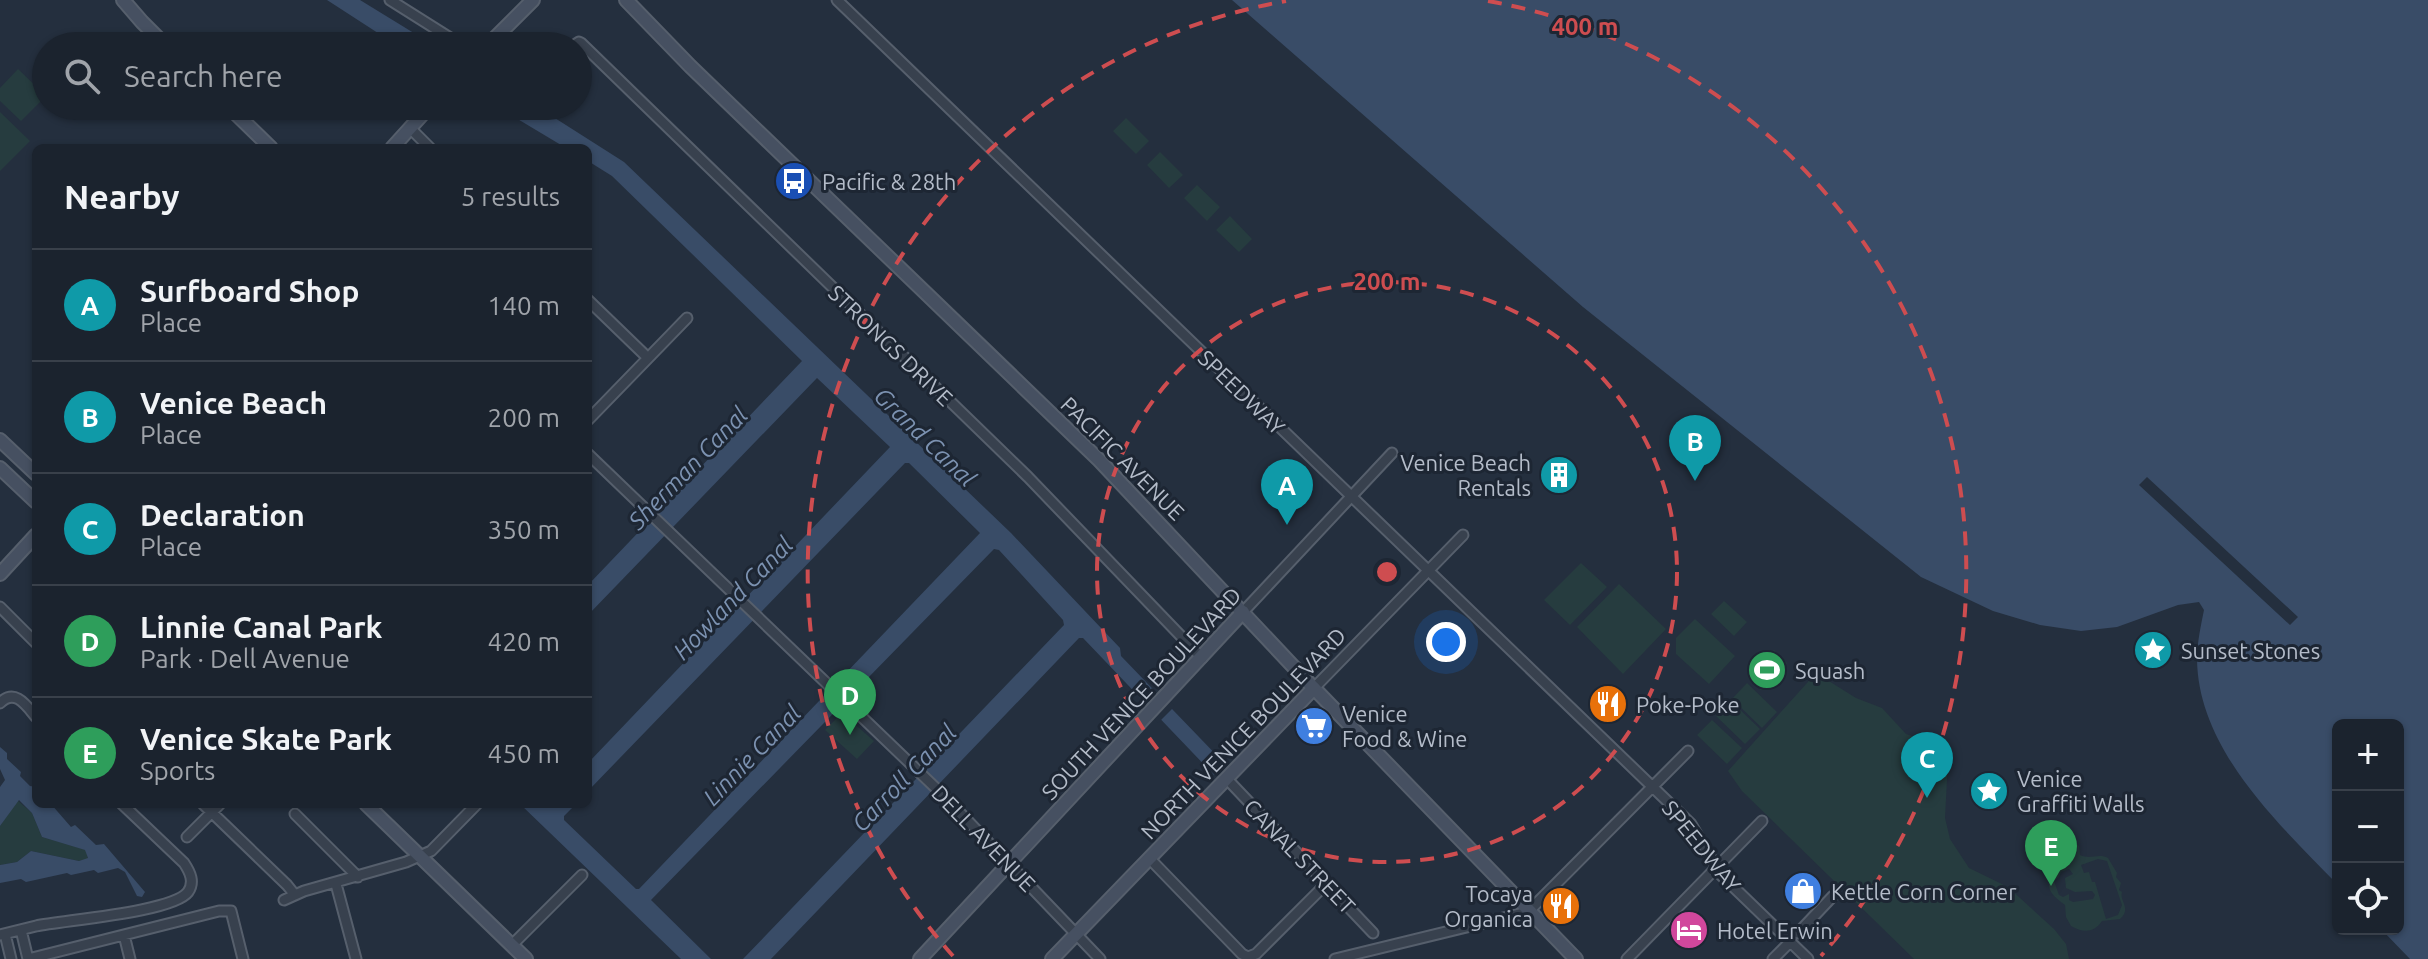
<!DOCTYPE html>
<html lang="en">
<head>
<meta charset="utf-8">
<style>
  body { margin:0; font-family:Ubuntu,sans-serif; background:#282f3a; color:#f1f3f6 }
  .controls { position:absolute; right:24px; bottom:24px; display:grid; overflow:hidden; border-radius:12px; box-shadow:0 2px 6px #0004 }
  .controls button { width:72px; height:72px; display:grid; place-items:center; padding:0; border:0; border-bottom:2px solid #39404a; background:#1b232e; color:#f1f3f6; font:40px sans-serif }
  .you { position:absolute; left:1446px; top:642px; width:28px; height:28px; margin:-20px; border:6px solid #fff; border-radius:50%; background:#1a73e8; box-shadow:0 0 0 12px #1a73e833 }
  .badge { display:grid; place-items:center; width:52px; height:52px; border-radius:50%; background:#ea580c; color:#fff; font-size:26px; font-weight:700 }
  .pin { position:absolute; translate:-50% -66px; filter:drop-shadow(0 2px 4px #0008) }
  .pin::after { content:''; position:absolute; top:42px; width:28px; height:24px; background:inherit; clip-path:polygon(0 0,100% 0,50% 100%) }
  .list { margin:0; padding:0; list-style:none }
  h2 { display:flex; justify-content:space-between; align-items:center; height:104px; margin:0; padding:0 32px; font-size:34px }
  h2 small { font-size:26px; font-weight:400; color:#a0a4aa }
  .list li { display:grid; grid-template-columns:52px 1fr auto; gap:24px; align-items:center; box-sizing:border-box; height:112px; padding:0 32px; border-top:2px solid #39404a }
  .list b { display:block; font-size:30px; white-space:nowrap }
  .list p { margin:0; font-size:26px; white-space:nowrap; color:#a0a4aa }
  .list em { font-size:26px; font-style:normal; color:#a0a4aa }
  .icon { flex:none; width:44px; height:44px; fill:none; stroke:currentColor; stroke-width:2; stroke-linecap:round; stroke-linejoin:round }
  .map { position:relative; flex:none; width:2428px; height:959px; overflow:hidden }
  .search { position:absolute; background:#1b232e; box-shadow:0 2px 6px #0004; left:32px; top:32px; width:560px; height:88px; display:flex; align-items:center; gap:20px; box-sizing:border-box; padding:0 28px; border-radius:44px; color:#a0a4aa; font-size:30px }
  .panel { position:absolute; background:#1b232e; box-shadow:0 2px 6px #0004; left:32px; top:144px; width:560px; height:664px; border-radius:12px }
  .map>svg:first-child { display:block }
</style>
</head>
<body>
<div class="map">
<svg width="2428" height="959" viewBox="0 0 2428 959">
  <rect width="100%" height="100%" fill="#242f3e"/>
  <!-- green -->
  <path fill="#263c3f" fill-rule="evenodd" d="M18,69l28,27 -25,25 -21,-20v-13z
    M0,112l30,29 -30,30z
    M1126,118l23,23 -13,13 -23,-23z
    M1160,152l23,23 -14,13 -22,-23z
    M1197,185l23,22 -13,14 -23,-23z
    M1230,216l22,23 -13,13 -23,-22z
    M1581,563l26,24 -37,38 -26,-25z
    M1619,584l47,45 -43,45 -46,-47z
    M1724,601l23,21 -13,14 -23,-22z
    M1695,619l40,37 -26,28 -33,-30v-16z
    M1774,650l13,13 -26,27 -13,-12z
    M1816,673l40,25 26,10 24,26 24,8 13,10 5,9 -3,57 5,21 19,29 39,19 46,42 12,15 3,15h-155l-172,-168 -14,-20z
    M1747,683l30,29 -15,16 -30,-29z
    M1731,701l29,28 -15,15 -29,-28z
    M842,713l32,28 -17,18 -32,-29z
    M1712,720l30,28 -15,16 -30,-29z
    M17,800l15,13 10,24 44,13 2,9 -9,2 -48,-10 -14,11 -17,3v-39z
    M2073,841l6,5 1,9c10,5 19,-2 28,3l9,15 -1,4 5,6 -2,7 3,2c-3,9 10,16 -2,27l-18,2c-8,12 -19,12 -31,5l-5,-9 -1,-12c-23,-16 -19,-25 -3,-45l-4,-6 1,-6 5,-6zM2098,859l9,2 15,44 -4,10 -12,4 -11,-37h-3l-3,-10 -5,1 -3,-8zM2069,869l4,5 -8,4 1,10 9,4 17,-1 3,4 -2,4 -20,3 -4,-2v-6l-6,3 -4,-2 -5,-14 5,-4 2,-5z"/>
  <!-- water -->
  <path fill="#394c67" d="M327,0h33l75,46h-37z
    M1232,0h1196v959h-18l-29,-30h17v-204h-60v160c-59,-61 -140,-135 -141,-226 0,-16 4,-34 7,-49l-5,-8 -21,3 -61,22 -36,4 -41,-6 -47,-14 -72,-34 -338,-270z
    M496,106h40l88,56 387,371 109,115 1,8 104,108 -11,11 -131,-137h-4l-308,321h-28l321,-334 -1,-5 -64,-70 -5,-1 -343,351 60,59h-30l-161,-155h56l-12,12v4l72,69h3l341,-356 -71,-70h-4l-317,328v-28l302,-316 -73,-69 -229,237v-30l214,-224 -190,-185 -24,-15v-13h-22z
    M0,747l7,6v6l14,13 -1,4 10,10 6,1v17h15l20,23 4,-2 21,20 8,-1 41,48 -3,5 -5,-1 -12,-24 -7,-4 -20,5 -4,-3 -23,5 -4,-2 -41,9 -5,-3 -21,4v-18l17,-3 14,-11 48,10 9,-3 -3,-8 -43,-13 -10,-24 -13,-13 -19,26v-39l5,-7 -5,-11z"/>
  <!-- pier -->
  <path fill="#242f3e" d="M2147,477l151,140 -8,8 -151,-140z
    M1133,663l42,43 -17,17 -43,-45 2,-1 24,24 13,-13 -23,-23z"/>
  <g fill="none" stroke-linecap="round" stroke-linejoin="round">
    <!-- street casing -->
    <g stroke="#565f6c" stroke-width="13">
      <path id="street" d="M390,0l73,46
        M837,0l854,824 30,51 87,84
        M573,46l6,-4 2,1 447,434 174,181
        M410,128l20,20
        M588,300l60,58
        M588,420l99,-102
        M588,454l355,341 157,164
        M0,607l36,36
        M1243,612l149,-159
        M1314,688l149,-153
        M0,703c15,-15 26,2 36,14
        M1227,779l146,154
        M203,804l84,81 8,10
        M295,814l63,63
        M187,837l33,-33
        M1150,859l92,95 6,3 8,-3 70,-70
        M336,884l20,75
        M284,900l20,-9 102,-29 25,-11 46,-47
        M21,930l7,29
        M1798,933l35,-37
        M5,934l6,25
        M0,935c12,-3 24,-6 36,-9 29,-6 137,-14 152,-34 7,-10 2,-20 -4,-29l-62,-59
        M124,935l6,24
        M512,945l70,-70
        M28,959l191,-48h12l12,48
        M1335,959l193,-47 160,-161
        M1627,959l135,-138
        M1773,959l17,-17"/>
    </g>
    <!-- secondary casing -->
    <g stroke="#565f6c" stroke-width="16">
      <path id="secondary" d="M123,0l19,22 24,24
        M626,0l64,66 409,394 207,220 270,279
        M487,46l46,-46
        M228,106l43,42
        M392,148l38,-42
        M0,440l36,34
        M0,468l36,34
        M0,574l36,-39
        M366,804l160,155
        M920,959l323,-347
        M1052,959l262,-271"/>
    </g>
    <!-- street -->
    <use href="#street" stroke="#38414e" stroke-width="9"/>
    <!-- secondary -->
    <use href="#secondary" stroke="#465061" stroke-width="12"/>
  </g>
  <!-- distance rings -->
  <g fill="none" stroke="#ce4d50" stroke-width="4" stroke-dasharray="14 10">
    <circle cx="1387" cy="572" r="290"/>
    <path d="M953 956A580 580 0 0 1 1286 1M1488 1A580 580 0 0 1 1821 956"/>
  </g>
  <!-- icons -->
  <defs>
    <g id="bus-disc" transform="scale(2)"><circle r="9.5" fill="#1a4fb4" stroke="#1d2633"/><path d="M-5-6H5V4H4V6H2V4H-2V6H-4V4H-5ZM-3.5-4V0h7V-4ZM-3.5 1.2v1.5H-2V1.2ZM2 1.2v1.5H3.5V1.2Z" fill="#fff"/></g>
    <g id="building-disc" transform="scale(2)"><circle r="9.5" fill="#0f9aa8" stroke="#1d2633"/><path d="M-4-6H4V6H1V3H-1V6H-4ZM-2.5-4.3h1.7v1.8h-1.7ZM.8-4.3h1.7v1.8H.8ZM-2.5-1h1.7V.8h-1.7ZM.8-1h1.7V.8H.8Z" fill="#fff"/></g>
    <g id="sight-disc" transform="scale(2)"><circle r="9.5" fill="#0f9aa8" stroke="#1d2633"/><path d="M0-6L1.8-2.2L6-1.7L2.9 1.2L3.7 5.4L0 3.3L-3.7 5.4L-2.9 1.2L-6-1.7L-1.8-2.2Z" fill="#fff"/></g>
    <g id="stadium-disc" transform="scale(2)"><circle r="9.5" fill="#2e9e5b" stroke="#1d2633"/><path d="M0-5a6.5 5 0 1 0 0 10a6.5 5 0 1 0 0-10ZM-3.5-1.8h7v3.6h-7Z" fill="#fff"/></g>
    <g id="restaurant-disc" transform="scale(2)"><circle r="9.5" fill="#e8710a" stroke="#1d2633"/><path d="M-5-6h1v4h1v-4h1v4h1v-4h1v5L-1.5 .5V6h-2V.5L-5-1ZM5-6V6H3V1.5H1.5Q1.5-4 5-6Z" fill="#fff"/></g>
    <g id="supermarket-disc" transform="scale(2)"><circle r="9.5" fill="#3f7fe0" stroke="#1d2633"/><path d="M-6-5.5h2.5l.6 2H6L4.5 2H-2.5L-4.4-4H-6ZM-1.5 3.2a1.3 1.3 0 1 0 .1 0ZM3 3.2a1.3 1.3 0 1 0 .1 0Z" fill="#fff"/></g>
    <g id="shop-disc" transform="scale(2)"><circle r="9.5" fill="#3f7fe0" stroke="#1d2633"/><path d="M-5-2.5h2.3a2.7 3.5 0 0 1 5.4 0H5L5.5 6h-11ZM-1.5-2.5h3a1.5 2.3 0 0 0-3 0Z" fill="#fff"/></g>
    <g id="hotel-disc" transform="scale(2)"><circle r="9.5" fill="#d1479c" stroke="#1d2633"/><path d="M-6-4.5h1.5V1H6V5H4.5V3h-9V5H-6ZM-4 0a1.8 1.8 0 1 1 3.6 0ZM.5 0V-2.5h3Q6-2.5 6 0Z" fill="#fff"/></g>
  </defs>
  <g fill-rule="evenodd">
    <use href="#bus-disc" x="794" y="181"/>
    <use href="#building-disc" x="1559" y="475"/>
    <use href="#sight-disc" x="2153" y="650"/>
    <use href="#stadium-disc" x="1767" y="670"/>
    <use href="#restaurant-disc" x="1608" y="704"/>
    <use href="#supermarket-disc" x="1314" y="726"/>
    <use href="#sight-disc" x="1989" y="791"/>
    <use href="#shop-disc" x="1803" y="891"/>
    <use href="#restaurant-disc" x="1561" y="906"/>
    <use href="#hotel-disc" x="1689" y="930"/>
  </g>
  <g text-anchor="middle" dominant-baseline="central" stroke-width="6" stroke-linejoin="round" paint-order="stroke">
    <!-- poi labels -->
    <g font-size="22" fill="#b4bcc9" stroke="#1d2633" text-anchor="start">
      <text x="822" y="181">Pacific &amp; 28th</text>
      <text x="1531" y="462" text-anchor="end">Venice Beach<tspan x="1531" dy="25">Rentals</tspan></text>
      <text x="2181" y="650">Sunset Stones</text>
      <text x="1795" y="670">Squash</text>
      <text x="1636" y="704">Poke-Poke</text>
      <text x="1342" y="713">Venice<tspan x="1342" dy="25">Food &amp; Wine</tspan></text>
      <text x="2017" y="778">Venice<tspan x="2017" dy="25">Graffiti Walls</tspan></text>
      <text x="1831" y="891">Kettle Corn Corner</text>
      <text x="1533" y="893" text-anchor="end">Tocaya<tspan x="1533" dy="25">Organica</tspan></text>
      <text x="1717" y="930">Hotel Erwin</text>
    </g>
    <!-- street labels -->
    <g font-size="22" fill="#b4bcc9" stroke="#1d2633">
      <text transform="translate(891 345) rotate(44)">STRONGS DRIVE</text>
      <text transform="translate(1242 392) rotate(44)">SPEEDWAY</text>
      <text transform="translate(1123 458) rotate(45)">PACIFIC AVENUE</text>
      <text transform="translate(1141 693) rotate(-47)">SOUTH VENICE BOULEVARD</text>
      <text transform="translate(1243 733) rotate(-46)">NORTH VENICE BOULEVARD</text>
      <text transform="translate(984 838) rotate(46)">DELL AVENUE</text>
      <text transform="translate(1702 846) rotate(51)">SPEEDWAY</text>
      <text transform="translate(1300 856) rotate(46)">CANAL STREET</text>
    </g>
    <!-- water labels -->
    <g font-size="24" font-style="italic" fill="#7c92b1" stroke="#1d2633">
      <text transform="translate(925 437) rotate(44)">Grand Canal</text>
      <text transform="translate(688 468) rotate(-46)">Sherman Canal</text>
      <text transform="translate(733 598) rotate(-46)">Howland Canal</text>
      <text transform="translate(752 755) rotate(-46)">Linnie Canal</text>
      <text transform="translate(904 778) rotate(-46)">Carroll Canal</text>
    </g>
  </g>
  <circle cx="1387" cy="572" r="12" fill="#ce4d50" stroke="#1d2633" stroke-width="4"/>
  <g font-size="24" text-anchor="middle" font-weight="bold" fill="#ce4d50" stroke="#1d2633" stroke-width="6" stroke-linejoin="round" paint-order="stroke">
    <text x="1585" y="35">400 m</text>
    <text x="1387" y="290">200 m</text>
  </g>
</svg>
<div class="controls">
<button>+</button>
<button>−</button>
<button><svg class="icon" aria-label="locate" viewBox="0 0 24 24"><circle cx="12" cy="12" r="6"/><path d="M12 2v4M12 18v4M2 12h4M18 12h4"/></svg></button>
</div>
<div class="you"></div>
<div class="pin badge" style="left:1287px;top:525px;background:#0f9aa8">A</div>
<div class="pin badge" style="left:1695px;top:481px;background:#0f9aa8">B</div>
<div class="pin badge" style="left:1927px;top:798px;background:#0f9aa8">C</div>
<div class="pin badge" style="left:850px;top:735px;background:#2e9e5b">D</div>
<div class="pin badge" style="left:2051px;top:886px;background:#2e9e5b">E</div>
<div class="search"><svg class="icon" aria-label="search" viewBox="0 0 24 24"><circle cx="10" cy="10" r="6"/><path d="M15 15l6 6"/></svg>Search here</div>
<section class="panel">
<h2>Nearby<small>5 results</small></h2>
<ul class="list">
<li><span class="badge" style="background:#0f9aa8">A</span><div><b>Surfboard Shop</b><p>Place</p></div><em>140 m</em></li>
<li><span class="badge" style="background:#0f9aa8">B</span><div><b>Venice Beach</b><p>Place</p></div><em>200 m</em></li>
<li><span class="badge" style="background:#0f9aa8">C</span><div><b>Declaration</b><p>Place</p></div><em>350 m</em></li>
<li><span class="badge" style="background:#2e9e5b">D</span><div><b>Linnie Canal Park</b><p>Park · Dell Avenue</p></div><em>420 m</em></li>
<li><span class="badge" style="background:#2e9e5b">E</span><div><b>Venice Skate Park</b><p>Sports</p></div><em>450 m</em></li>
</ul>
</section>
</div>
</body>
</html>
